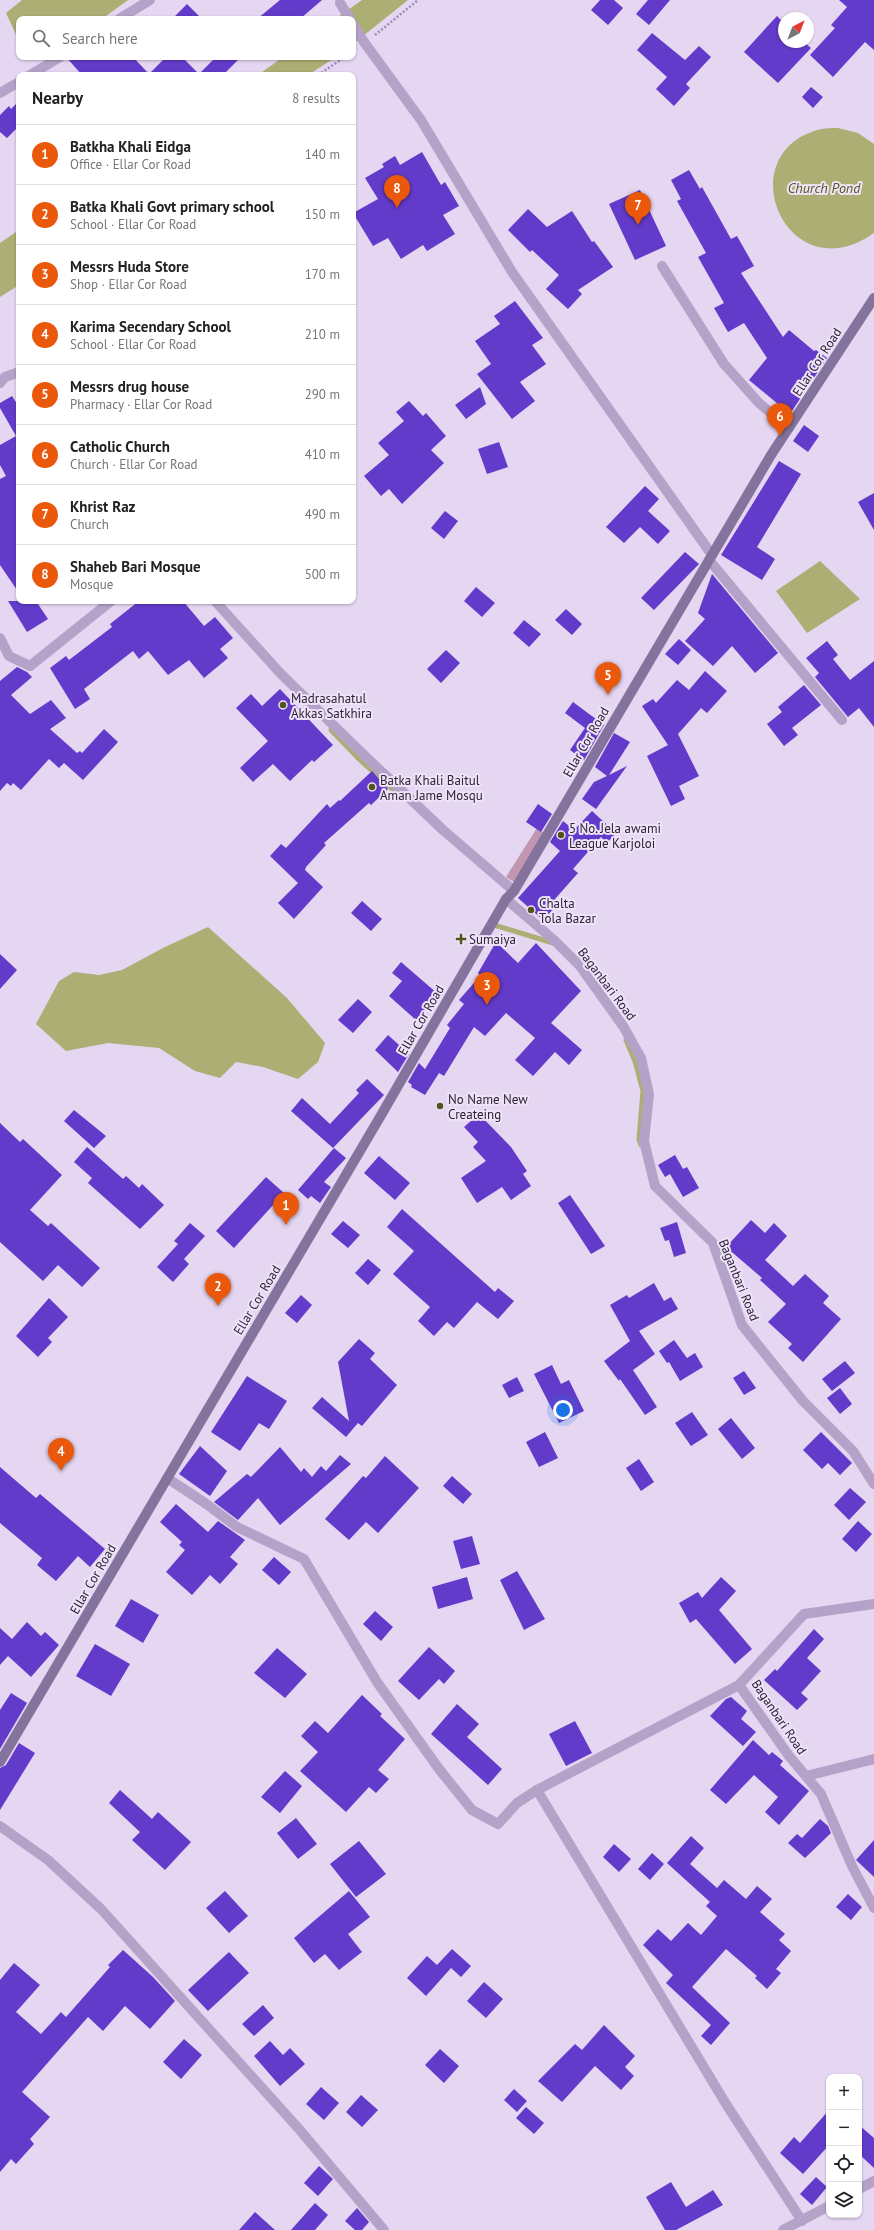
<!DOCTYPE html>
<html lang="en">
<head>
<meta charset="utf-8">
<style>
  body { margin:0; font-family:"PT Sans",sans-serif; background:#f6f6f6; color:#222 }
  .controls { position:absolute; right:12px; bottom:12px; display:grid; overflow:hidden; border-radius:8px; box-shadow:0 1px 3px #0004 }
  .controls button { width:36px; height:36px; display:grid; place-items:center; padding:0; border:0; border-bottom:1px solid #e0e0e0; background:#fff; color:#222; font:20px sans-serif }
  .compass { position:absolute; left:778px; top:12px; width:36px; height:36px; border-radius:50%; background:#fff; box-shadow:0 1px 3px #0004; rotate:42deg }
  .you { position:absolute; left:563px; top:1410px; width:14px; height:14px; margin:-10px; border:3px solid #fff; border-radius:50%; background:#1a73e8; box-shadow:0 0 0 6px #1a73e833 }
  .badge { display:grid; place-items:center; width:26px; height:26px; border-radius:50%; background:#ea580c; color:#fff; font-size:13px; font-weight:700 }
  .pin { position:absolute; translate:-50% -33px; filter:drop-shadow(0 1px 2px #0008) }
  .pin::after { content:''; position:absolute; top:21px; width:14px; height:12px; background:inherit; clip-path:polygon(0 0,100% 0,50% 100%) }
  .list { margin:0; padding:0; list-style:none }
  h2 { display:flex; justify-content:space-between; align-items:center; height:52px; margin:0; padding:0 16px; font-size:17px }
  h2 small { font-size:13px; font-weight:400; color:#767676 }
  .list li { display:grid; grid-template-columns:26px 1fr auto; gap:12px; align-items:center; box-sizing:border-box; height:60px; padding:0 16px; border-top:1px solid #e0e0e0 }
  .list b { display:block; font-size:15px; white-space:nowrap }
  .list p { margin:0; font-size:13px; white-space:nowrap; color:#767676 }
  .list em { font-size:13px; font-style:normal; color:#767676 }
  .icon { flex:none; width:22px; height:22px; fill:none; stroke:currentColor; stroke-width:2; stroke-linecap:round; stroke-linejoin:round }
  .map { position:relative; flex:none; width:874px; height:2230px; overflow:hidden }
  .search { position:absolute; background:#fff; box-shadow:0 1px 3px #0004; left:16px; top:16px; width:340px; height:44px; display:flex; align-items:center; gap:10px; box-sizing:border-box; padding:0 14px; border-radius:8px; color:#767676; font-size:15px }
  .panel { position:absolute; background:#fff; box-shadow:0 1px 3px #0004; left:16px; top:72px; width:340px; height:532px; border-radius:8px }
  .map>svg:first-child { display:block }
</style>
</head>
<body>
<div class="map">
<svg width="874" height="2230" viewBox="0 0 874 2230">
  <rect width="100%" height="100%" fill="#e5d6f1"/>
  <!-- green -->
  <path fill="#c096b1" d="M537,828l7,5 -30,49 -8,-5z"/>
  <!-- water -->
  <path fill="#abaf74" d="M22,0h106l-26,19h-83v22l-13,-28z
    M362,0h46l-55,44v-25h-18z
    M283,57h53l-28,18h-50z
    M838,128l20,5 16,11v89c-86,61 -146,-76 -57,-103 7,-2 15,-2 21,-2z
    M19,230v55l-19,12v-54z
    M820,561l40,38 -53,34 -31,-42z
    M208,927l79,71 38,45 -7,19 -20,17 -35,-12 -27,-5 -16,16 -25,-7 -36,-23 -51,-5 -42,8 -30,-27 23,-43 15,-9 25,3 23,-5 41,-22z"/>
  <g fill="none" stroke-linecap="round" stroke-linejoin="round">
    <!-- stream -->
    <path stroke="#abaf74" stroke-width="5" d="M331,730l28,29 41,37
      M491,924l62,19
      M626,1040l9,21 8,30 -4,48 2,6"/>
  </g>
  <!-- building -->
  <path fill="#633bca" d="M280,0h42l-22,19h-43z
    M600,0h14l9,8 -15,17 -17,-15z
    M648,0h22l-21,25 -13,-11z
    M839,0h35v50l-9,-8 -32,35 -23,-22 25,-27 -4,-3 16,-18z
    M187,4l15,15h-30z
    M777,16l7,7v19h20l7,6 -33,35 -34,-31z
    M652,33l33,27 14,-14 12,11 -25,27 4,4 -16,18 -18,-17 11,-12 -30,-27z
    M66,57h67l16,17 17,-17h16l17,17 17,-17h25l-18,18h-141z
    M811,87l12,10 -10,11 -11,-11z
    M19,101v25l-12,12 -7,-6v-17l9,-9 2,3z
    M422,152l19,33 4,-3 14,24 -16,9 12,19 -28,17 -4,-6 -22,14 -13,-21 -15,8 -20,-33 25,-14 -13,-21 19,-11 -2,-3 13,-8 5,9z
    M689,170l11,19 2,-2 29,52 6,-3 17,30 -13,7 42,64 6,-7 25,21 2,-1 11,8 -39,59 -13,-9 3,-4 -29,-24 18,-22 -23,-35 -16,9 -14,-24 10,-5 -26,-46 8,-4 -29,-52 4,-2 -10,-19z
    M640,190l26,56 -31,14 -26,-56z
    M528,209l19,18 25,-16 20,31 2,-1 19,26 -35,23 4,4 -14,15 -22,-20 13,-14 -27,-25 -2,2 -22,-22z
    M515,301l28,37 -11,7 14,19 -26,18 15,19 -23,18 -35,-45 14,-10 -16,-23 25,-17 -6,-8z
    M480,387l6,17 -20,15 -11,-14z
    M12,396l7,11v186l-19,-28v-86l6,-3 -6,-11v-20l16,-9 -16,-28v-5z
    M409,401l14,15 3,-3 20,23 -15,14 13,13 -42,41 -13,-15 -8,7 -17,-20 25,-21 -11,-12 26,-22 -8,-9z
    M804,425l15,11 -11,16 -15,-11z
    M499,442l9,25 -21,7 -9,-25z
    M779,461l22,13 -44,73 18,12 -13,21 -41,-25z
    M645,486l14,13 -11,12 22,20 -12,13 -18,-17 -16,16 -18,-16z
    M874,493v37l-16,-28z
    M445,511l13,10 -14,18 -13,-11z
    M685,552l14,12 -45,46 -13,-12z
    M712,574l66,79 -23,20 -23,-27 -19,20 -28,-25 20,-22 -7,-6z
    M476,587l19,16 -13,14 -18,-16z
    M8,601h28l12,18 -21,13z
    M139,601h44l21,25 11,-9 18,21 -13,11 8,9 -24,20 -15,-18 -21,15 -20,-24 -9,8 -6,-8 -49,38 6,10 -15,10 -25,-41 16,-12 3,4 43,-33 -2,-3z
    M566,609l16,15 -10,11 -17,-15z
    M524,620l17,14 -12,13 -16,-14z
    M679,639l12,11 -13,15 -13,-11z
    M827,641l11,14 -5,4 17,21 24,-19v66l-15,-19 -11,9 -33,-40 4,-4 -13,-15z
    M446,650l14,13 -19,20 -14,-14z
    M17,667l10,5 5,5 -21,18 19,19 21,-14 15,18 -16,11 27,24 3,-2 2,2 22,-24 14,13 -35,38 -19,-17 -5,5 -10,-9 -28,31 -8,-7 -2,3 -4,-3 -7,8v-110z
    M705,671l22,20 -20,22 -6,-5 -23,26 21,42 -20,10 6,13 -14,7 -24,-50 21,-11 -26,-39 11,-7 3,4 21,-23 12,10z
    M804,685l17,20 -29,23 6,7 -14,11 -17,-22 15,-12 -4,-5z
    M280,689l53,56 -19,17 -2,-2 -22,21 -17,-17 -20,18 -13,-14 28,-27 -32,-33 15,-14 11,12z
    M573,702l31,23 -20,35 -14,-10 15,-22 -20,-15z
    M614,733l16,9 -21,33 18,-9 -31,43 -14,-10 12,-17 13,-6 -12,-9z
    M372,771l16,18 -17,16 -2,-2 -45,40 2,2 -20,22 -1,3 18,17 -29,32 -16,-16 20,-20 -28,-27 11,-12 5,4 41,-44 3,4 9,-8 1,1z
    M538,804l14,10 -11,18 -15,-10z
    M592,811l24,22 -9,10 -6,-6 -28,32 5,4 -23,26 4,4 -16,17 -25,-22 42,-47 -10,-9 13,-21 11,9z
    M362,901l20,18 -11,12 -20,-18z
    M496,942l22,21 18,-20 45,48 -30,32 31,27 -13,15 -14,-13 -22,24 -18,-16 20,-22 -29,-25 -21,23 -11,-9 -30,49 -5,-3 -14,22 -14,-8 1,-2 -4,-3 11,-19 6,6 25,-41 -3,-3 17,-21 -5,-4 21,-24 -2,-3z
    M0,954l17,16 -17,19z
    M401,962l37,32 -22,26 -27,-24 13,-15 -10,-8z
    M358,999l14,13 -19,21 -15,-13z
    M388,1035l21,19 -11,18 -23,-22z
    M367,1079l17,16 -51,53 -42,-37 11,-13 28,26 29,-31 -3,-3z
    M74,1110l32,26 -12,12 -30,-27z
    M479,1114l32,33 16,24 -4,3 8,12 -20,14 -9,-13 -25,16 -16,-25 25,-17 -13,-14 5,-5 -14,-15z
    M0,1123l20,19 3,-3 39,36 -32,35 18,16 3,-3 49,45 -18,19 -24,-22 -15,16 -43,-39z
    M87,1147l36,32 3,-3 13,12 3,-4 22,21 -24,24 -52,-46 4,-5 -18,-16z
    M334,1148l12,10 -22,24 7,5 -11,16 -9,-7 -3,3 -10,-9z
    M675,1155l8,14 4,-2 12,21 -16,9 -13,-23 -5,3 -7,-12z
    M379,1156l31,27 -15,17 -31,-27z
    M266,1177l18,16 -50,55 -18,-17z
    M570,1195l35,51 -14,8 -33,-51z
    M402,1209l93,83 3,-4 16,13 -16,18 -21,-17 -23,26 -7,-6 -13,14 -16,-15 12,-14 -37,-33 21,-23 -27,-24z
    M751,1220l14,13 9,-10 13,13 -22,24 28,26 12,-12 24,22 -6,7 18,16 -38,43 -15,-14 4,-4 -24,-22 18,-18 -26,-24 2,-2 -36,-31z
    M343,1221l17,14 -12,13 -17,-14z
    M677,1222l9,31 -12,4 -5,-17 -4,1 -5,-13z
    M190,1223l15,13 -21,23 5,5 -16,18 -16,-15 21,-23 -4,-3z
    M368,1259l13,11 -13,15 -13,-12z
    M654,1283l10,18 7,-4 7,12 -39,22 16,23 -22,16 24,37 -12,8 -25,-36 -1,2 -15,-20 26,-20 -20,-36 17,-10 2,3z
    M301,1295l11,10 -15,18 -12,-10z
    M49,1298l19,19 -20,21 4,4 -14,15 -22,-21z
    M359,1339l16,14 -5,6 27,26 -35,41 -4,-3 -12,14 -34,-29 10,-11 27,24 -11,-59z
    M674,1340l13,18 8,-5 8,14 -23,14 -11,-19 -2,1 -8,-12z
    M845,1361l10,12 -23,18 -10,-12z
    M552,1365l9,19 8,-4 15,31 -25,12 -25,-49z
    M744,1371l12,17 -12,7 -11,-17z
    M247,1376l40,25 -18,28 -10,-6 -19,28 -29,-19z
    M517,1377l7,14 -15,7 -7,-13z
    M840,1388l12,16 -12,10 -13,-16z
    M692,1412l16,23 -17,11 -16,-23z
    M731,1418l24,30 -13,11 -24,-30z
    M545,1432l13,26 -19,9 -13,-25z
    M821,1432l31,31 -12,12 -12,-12 -6,6 -19,-19z
    M200,1446l27,25 -17,25 -31,-22z
    M280,1447l21,25 3,-4 8,9 9,-11 5,5 14,-16 11,9 -71,61 -22,-27 -20,22 -24,-18 33,-28 4,3z
    M385,1456l34,32 -41,45 -12,-11 -17,18 -24,-21 38,-43 3,2z
    M639,1459l15,23 -13,9 -15,-23z
    M0,1467l36,31 4,-4 65,55 -15,18 -12,-11 -22,25 -19,-16 5,-7 -42,-35z
    M452,1476l20,18 -9,10 -20,-18z
    M850,1488l16,14 -17,18 -15,-15z
    M176,1504l32,28 10,-11 27,19 -15,17 8,7 -18,20 -10,-9 -18,20 -26,-23 19,-22 -6,-5 3,-3 -22,-20z
    M858,1521l14,13 -16,18 -14,-13z
    M472,1536l8,28 -19,5 -8,-28z
    M274,1557l17,15 -12,13 -17,-15z
    M517,1571l28,48 -21,11 -24,-50z
    M467,1577l6,22 -35,10 -6,-22z
    M721,1577l15,14 -17,19 33,39 -17,15 -39,-45 -6,4 -11,-20 19,-11 4,6z
    M131,1599l28,16 -16,28 -28,-17z
    M375,1611l18,16 -12,14 -18,-17z
    M27,1622l14,14 4,-4 14,13 -28,32 -23,-21 -8,9v-37l12,11z
    M814,1629l10,10 -17,19 14,13 -20,22 7,6 -11,11 -33,-30 11,-11 2,2z
    M95,1644l35,20 -19,32 -35,-20z
    M429,1647l26,24 -11,13 -5,-5 -20,21 -21,-19z
    M277,1648l30,26 -22,24 -31,-25z
    M11,1693l16,10 -27,46v-39z
    M362,1695l20,19 -2,2 25,23 -27,31 11,9 -13,14 -7,-6 -23,25 -46,-41 18,-19 -17,-16 14,-15 13,12z
    M731,1697l16,14 -6,8 15,13 -13,14 -33,-30 16,-17z
    M457,1704l22,20 -12,13 35,32 -14,16 -57,-51z
    M575,1721l17,32 -26,13 -17,-32z
    M753,1740l16,15 3,-3 11,9 -3,4 29,26 -30,34 -14,-13 13,-15 -24,-22 -28,29 -16,-14z
    M19,1743l16,10 -35,57v-42l6,-3z
    M285,1771l17,15 -22,27 -19,-16z
    M120,1790l32,29 6,-7 33,30 -26,28 -33,-30 8,-8 -31,-29z
    M296,1818l21,26 -19,15 -21,-26z
    M820,1819l8,7 3,7 -26,25 -17,-15 9,-9 5,4z
    M691,1836l13,12 -14,16 27,24 7,-8 22,19 11,-13 15,13 -12,13 25,22 -6,6 12,11 -15,18 5,4 -14,16 -12,-11 2,-2 -31,-27 -34,38 38,36 -19,22 -10,-9 10,-11 -45,-42 7,-8 -30,-30 15,-16 13,12 17,-18 13,12 16,-19 -11,-10 4,-4 -43,-39z
    M874,1840v37l-18,-17z
    M359,1841l27,33 -30,23 -26,-33z
    M614,1844l17,15 -12,13 -16,-15z
    M652,1853l12,11 -14,16 -12,-11z
    M225,1891l23,25 -19,17 -23,-25z
    M349,1891l21,26 -22,17 14,18 -23,18 -14,-16 -11,9 -20,-25z
    M848,1894l14,13 -11,13 -15,-13z
    M452,1949l19,17 -10,11 -10,-9 -25,28 -19,-18 20,-22 10,9z
    M123,1950l30,27 22,24 -25,28 -25,-23 -22,25 -15,-14 -66,75 28,25 -20,22 4,5 -18,20 -5,-5 -11,13v-192l14,-17 26,22 -24,27 25,22 20,-22 5,5 44,-50 -2,-2z
    M229,1952l20,21 -41,38 -20,-21z
    M484,1982l19,17 -17,19 -19,-17z
    M263,2005l11,13 -20,18 -12,-12z
    M604,2025l31,31 -10,11 9,9 -13,14 -26,-24 -33,36 -24,-21 37,-37 7,6z
    M184,2039l18,16 -21,24 -18,-17z
    M270,2041l13,14 7,-7 15,16 -25,22 -26,-30z
    M440,2049l19,17 -15,17 -19,-18z
    M321,2087l18,16 -15,17 -18,-16z
    M514,2089l13,12 -10,11 -13,-12z
    M361,2095l17,15 -16,17 -16,-15z
    M526,2107l18,16 -10,11 -18,-16z
    M829,2110v35l-26,29 -23,-21 14,-16 6,6z
    M859,2125l15,13v30l-15,-14z
    M319,2166l14,13 -15,17 -14,-13z
    M816,2177l11,10 -15,18 -12,-11z
    M671,2182l15,25 27,-17 10,15 -47,25h-11l-19,-33z
    M315,2203l13,12 -13,15h-24z
    M357,2208l12,14 -7,8h-7l-10,-9z
    M255,2212l20,18h-36z"/>
  <g fill="none" stroke-linecap="round" stroke-linejoin="round">
    <!-- path -->
    <path stroke="#9f8cb5" stroke-width="2.5" stroke-dasharray="2 2" stroke-linecap="butt" d="M375,35l43,-35
      M318,75l27,-18"/>
    <!-- minor -->
    <path stroke="#b5a2c9" stroke-width="10" d="M364,42l57,78 91,152 200,283
      M662,266l62,98 35,39 30,25
      M709,560l133,160
      M215,601l66,73 83,81 79,75 71,61
      M30,666l81,-65
      M537,1790l189,314 76,117
      M0,1826l48,34 53,49 198,220 85,101"/>
    <!-- tertiary -->
    <path stroke="#b5a2c9" stroke-width="10" d="M340,3l10,16
      M119,19l31,-19
      M353,24l11,18
      M30,75l30,-18
      M0,93l19,-11
      M0,383l5,-6 14,-5
      M0,638l9,18 21,10
      M506,899l49,42 25,25 43,60 18,32 8,36 -5,47 11,45 58,57 29,82 61,76 50,50 21,33
      M167,1478l38,25 32,24 67,32 73,123 62,87 33,41 26,14 19,-21 20,-13 202,-105
      M874,1604l-70,10 -65,71 50,71 32,38 31,72 22,42
      M806,1776l68,-17
      M859,2189l15,-8
      M783,2230l46,-24"/>
    <!-- secondary -->
    <path stroke="#84739d" stroke-width="10" d="M0,1762l380,-645 126,-218 8,-8 257,-436 103,-157"/>
  </g>
  <!-- markers -->
  <g fill="#505619" stroke="#efe2f9" stroke-width="1.5">
    <circle cx="283" cy="705" r="4"/>
    <circle cx="372" cy="787" r="4"/>
    <circle cx="561" cy="835" r="4"/>
    <circle cx="531" cy="910" r="4"/>
    <path d="M459 933h4v4h4v4h-4v4h-4v-4h-4v-4h4z"/>
    <circle cx="440" cy="1106" r="4"/>
  </g>
  <g text-anchor="middle" dominant-baseline="central" stroke-width="4" stroke-linejoin="round" paint-order="stroke">
    <!-- street labels -->
    <g font-size="13" fill="#2a2534" stroke="#efe2f9">
      <text transform="translate(817 362) rotate(-57)">Ellar Cor Road</text>
      <text transform="translate(586 742) rotate(-60)">Ellar Cor Road</text>
      <text transform="translate(607 984) rotate(53)">Baganbari Road</text>
      <text transform="translate(421 1020) rotate(-60)">Ellar Cor Road</text>
      <text transform="translate(739 1280) rotate(68)">Baganbari Road</text>
      <text transform="translate(257 1300) rotate(-59)">Ellar Cor Road</text>
      <text transform="translate(93 1579) rotate(-60)">Ellar Cor Road</text>
      <text transform="translate(779 1717) rotate(56)">Baganbari Road</text>
    </g>
    <!-- poi labels -->
    <g font-size="13" fill="#2a2534" stroke="#efe2f9" text-anchor="start">
      <text x="291" y="698">Madrasahatul<tspan x="291" dy="15">Akkas Satkhira</tspan></text>
      <text x="380" y="780">Batka Khali Baitul<tspan x="380" dy="15">Aman Jame Mosqu</tspan></text>
      <text x="569" y="828">5 No. Jela awami<tspan x="569" dy="15">League Karjoloi</tspan></text>
      <text x="539" y="903">Chalta<tspan x="539" dy="15">Tola Bazar</tspan></text>
      <text x="469" y="939">Sumaiya</text>
      <text x="448" y="1099">No Name New<tspan x="448" dy="15">Createing</tspan></text>
    </g>
    <!-- water labels -->
    <g font-size="14" font-style="italic" fill="#505619" stroke="#efe2f9">
      <text x="824" y="188">Church Pond</text>
    </g>
  </g>
</svg>
<div class="controls">
<button>+</button>
<button>−</button>
<button><svg class="icon" aria-label="locate" viewBox="0 0 24 24"><circle cx="12" cy="12" r="6"/><path d="M12 2v4M12 18v4M2 12h4M18 12h4"/></svg></button>
<button><svg class="icon" aria-label="layers" viewBox="0 0 24 24"><path d="M12 4l9 5-9 5-9-5zM3 14l9 5 9-5"/></svg></button>
</div>
<svg class="compass" viewBox="-18 -18 36 36"><path d="M0-13l5 13h-10z" fill="#e53935"/><path d="M0 13l5-13h-10z" fill="#767676"/></svg>
<div class="you"></div>
<div class="pin badge" style="left:286px;top:1225px">1</div>
<div class="pin badge" style="left:218px;top:1306px">2</div>
<div class="pin badge" style="left:487px;top:1005px">3</div>
<div class="pin badge" style="left:61px;top:1471px">4</div>
<div class="pin badge" style="left:608px;top:695px">5</div>
<div class="pin badge" style="left:780px;top:436px">6</div>
<div class="pin badge" style="left:638px;top:225px">7</div>
<div class="pin badge" style="left:397px;top:208px">8</div>
<div class="search"><svg class="icon" aria-label="search" viewBox="0 0 24 24"><circle cx="10" cy="10" r="6"/><path d="M15 15l6 6"/></svg>Search here</div>
<section class="panel">
<h2>Nearby<small>8 results</small></h2>
<ul class="list">
<li><span class="badge">1</span><div><b>Batkha Khali Eidga</b><p>Office · Ellar Cor Road</p></div><em>140 m</em></li>
<li><span class="badge">2</span><div><b>Batka Khali Govt primary school</b><p>School · Ellar Cor Road</p></div><em>150 m</em></li>
<li><span class="badge">3</span><div><b>Messrs Huda Store</b><p>Shop · Ellar Cor Road</p></div><em>170 m</em></li>
<li><span class="badge">4</span><div><b>Karima Secendary School</b><p>School · Ellar Cor Road</p></div><em>210 m</em></li>
<li><span class="badge">5</span><div><b>Messrs drug house</b><p>Pharmacy · Ellar Cor Road</p></div><em>290 m</em></li>
<li><span class="badge">6</span><div><b>Catholic Church</b><p>Church · Ellar Cor Road</p></div><em>410 m</em></li>
<li><span class="badge">7</span><div><b>Khrist Raz</b><p>Church</p></div><em>490 m</em></li>
<li><span class="badge">8</span><div><b>Shaheb Bari Mosque</b><p>Mosque</p></div><em>500 m</em></li>
</ul>
</section>
</div>
</body>
</html>
